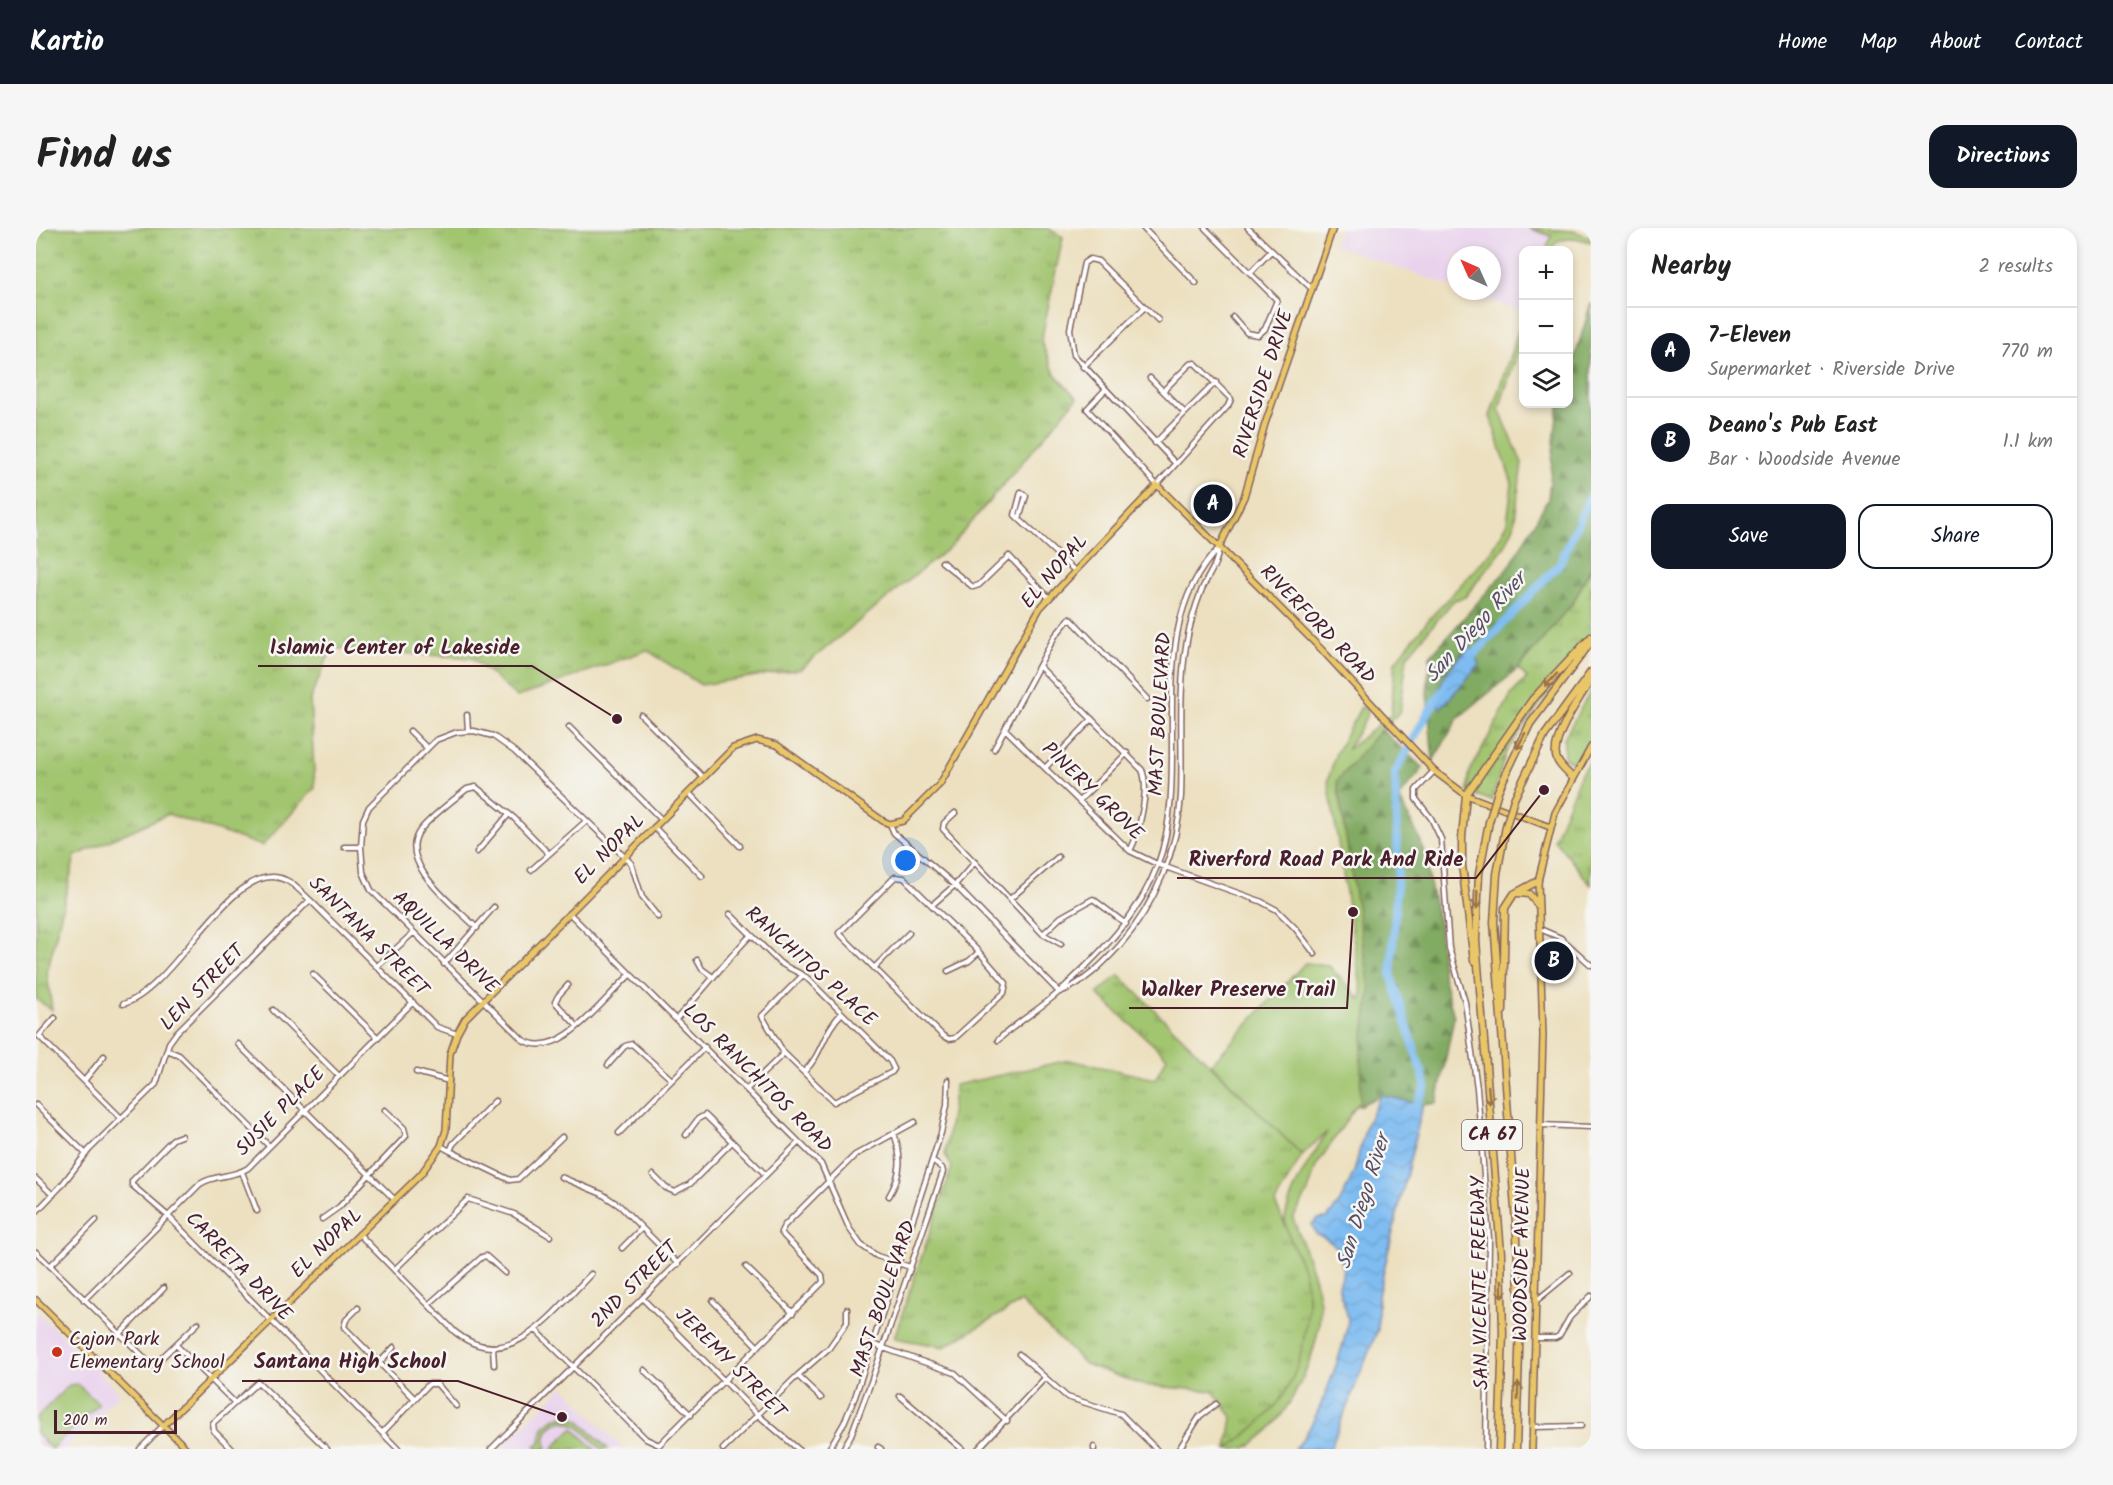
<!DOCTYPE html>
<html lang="en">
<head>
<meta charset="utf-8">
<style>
  body { margin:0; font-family:Kalam,sans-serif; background:#f6f6f6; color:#222 }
  .controls { position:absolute; right:18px; top:18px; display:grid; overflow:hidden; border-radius:12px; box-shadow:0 3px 9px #0003 }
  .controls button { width:54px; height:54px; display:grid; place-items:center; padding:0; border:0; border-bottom:2px solid #e0e0e0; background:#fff; color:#222; font:30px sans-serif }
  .compass { position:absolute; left:1411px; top:18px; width:54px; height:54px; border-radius:50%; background:#fff; box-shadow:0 3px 9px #0003; rotate:315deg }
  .scale { position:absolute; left:18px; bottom:15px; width:123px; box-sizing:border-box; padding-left:6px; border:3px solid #4a1f2b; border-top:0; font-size:16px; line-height:21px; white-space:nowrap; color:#4a1f2b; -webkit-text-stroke:4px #f6f6f2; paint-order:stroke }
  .you { position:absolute; left:870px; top:633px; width:21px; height:21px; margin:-15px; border:4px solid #fff; border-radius:50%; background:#1a73e8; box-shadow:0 0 0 9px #1a73e833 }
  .badge { display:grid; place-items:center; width:39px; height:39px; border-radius:50%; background:#111827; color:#fff; font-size:20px; font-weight:700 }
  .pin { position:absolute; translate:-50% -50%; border:3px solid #fff; box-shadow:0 2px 6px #0006 }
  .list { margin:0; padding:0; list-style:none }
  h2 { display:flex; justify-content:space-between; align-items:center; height:78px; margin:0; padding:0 24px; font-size:26px }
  h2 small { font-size:20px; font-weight:400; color:#767676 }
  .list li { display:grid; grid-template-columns:39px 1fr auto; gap:18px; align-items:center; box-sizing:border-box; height:90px; padding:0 24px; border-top:2px solid #e0e0e0 }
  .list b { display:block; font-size:22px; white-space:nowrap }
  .list p { margin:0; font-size:20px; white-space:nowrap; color:#767676 }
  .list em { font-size:20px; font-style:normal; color:#767676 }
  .actions { display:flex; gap:12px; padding:18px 24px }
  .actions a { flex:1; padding:14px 0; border:2px solid #111827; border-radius:18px; text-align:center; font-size:21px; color:#111827 }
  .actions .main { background:#111827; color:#fff }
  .icon { flex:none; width:33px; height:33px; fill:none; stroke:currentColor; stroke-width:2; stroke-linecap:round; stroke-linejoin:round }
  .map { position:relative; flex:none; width:1555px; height:1221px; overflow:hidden; border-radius:18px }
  header { display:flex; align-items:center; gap:36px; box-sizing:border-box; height:84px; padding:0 30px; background:#111827; color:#fff }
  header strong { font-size:28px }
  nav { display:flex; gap:33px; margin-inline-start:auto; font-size:21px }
  .intro { display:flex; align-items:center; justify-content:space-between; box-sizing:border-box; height:144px; padding:0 36px }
  h1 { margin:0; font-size:42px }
  .button { padding:15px 27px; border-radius:18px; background:#111827; color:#fff; font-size:21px; font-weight:700 }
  main { display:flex; gap:36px; padding:0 36px }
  aside { flex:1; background:#fff; border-radius:18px; box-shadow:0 3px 9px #0003 }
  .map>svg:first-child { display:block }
</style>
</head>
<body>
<header>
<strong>Kartio</strong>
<nav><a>Home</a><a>Map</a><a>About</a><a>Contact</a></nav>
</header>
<div class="intro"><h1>Find us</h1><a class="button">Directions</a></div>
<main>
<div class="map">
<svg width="1555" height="1221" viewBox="0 0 1555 1221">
  <defs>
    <pattern id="grass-tufts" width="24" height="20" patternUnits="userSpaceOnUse" patternTransform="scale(1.5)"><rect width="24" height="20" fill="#a2c56f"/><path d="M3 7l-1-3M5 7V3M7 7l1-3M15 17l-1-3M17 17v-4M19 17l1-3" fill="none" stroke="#869f5b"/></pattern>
    <pattern id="forest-firs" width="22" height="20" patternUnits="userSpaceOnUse" patternTransform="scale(1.5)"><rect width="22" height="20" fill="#81aa62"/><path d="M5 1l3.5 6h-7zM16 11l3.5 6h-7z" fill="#6c8a51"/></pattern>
    <pattern id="water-waves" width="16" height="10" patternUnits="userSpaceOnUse" patternTransform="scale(1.5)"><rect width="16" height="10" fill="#7ebcf1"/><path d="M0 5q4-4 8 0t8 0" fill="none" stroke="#6ea1cf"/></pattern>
  </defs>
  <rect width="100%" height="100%" fill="#f6f6f2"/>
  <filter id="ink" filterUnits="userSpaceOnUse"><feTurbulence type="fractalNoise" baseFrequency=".0167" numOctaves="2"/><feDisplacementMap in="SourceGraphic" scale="12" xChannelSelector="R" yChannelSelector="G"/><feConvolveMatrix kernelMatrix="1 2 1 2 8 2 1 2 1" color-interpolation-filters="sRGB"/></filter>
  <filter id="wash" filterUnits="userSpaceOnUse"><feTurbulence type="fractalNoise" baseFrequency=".008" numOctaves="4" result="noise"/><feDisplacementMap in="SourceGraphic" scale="24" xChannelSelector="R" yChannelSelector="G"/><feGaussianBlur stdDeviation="1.35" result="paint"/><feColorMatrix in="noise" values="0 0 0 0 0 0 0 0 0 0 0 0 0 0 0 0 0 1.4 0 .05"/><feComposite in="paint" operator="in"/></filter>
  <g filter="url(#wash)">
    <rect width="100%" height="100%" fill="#ece0c0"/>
    <!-- built -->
    <path fill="#e9d1ed" d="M1304,0h188l23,8 -5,14h-22l-1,62 -60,-21h29v-36h-36v33l-122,-43z
      M0,1083l84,82 -56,56h-28z
      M527,1158l60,63h-123z"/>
    <!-- grass -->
    <path fill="url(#grass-tufts)" stroke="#76724d" stroke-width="1.5" d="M0,0h1011l16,9 -22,104 14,33 22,24 -126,148 -151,123 -99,16 -54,-35 -130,47 -45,-39 -140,-10 -22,51 5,89 -53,58 -94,-32 -93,42 -28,117 5,37 -16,-11z
      M1555,339v64l-85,121 -14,49 -24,-9 1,-18 42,-79 16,-17 -9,-9 55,-66z
      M1555,462v50l-15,25 -12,-8v-19z
      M1555,530v127l-37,-46 27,-66z
      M1083,747l183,180 -27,48c8,17 39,81 39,97 -1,11 -5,22 -7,32 -12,59 -32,83 -80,117l5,-32 -19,-26 -71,-6 -57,-21 -64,-62 -77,45 -50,-9 58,-171 -7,-12 10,-70 114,-25 86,19 12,-22 -70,-63z"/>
    <!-- forest -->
    <path fill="url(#forest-firs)" stroke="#666446" stroke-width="1.5" d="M1555,75v264l-18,36 -55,66 -60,49 -25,43 -6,-69 3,-36 80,-90 38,-67 9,-84 3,-11h8l1,-27z
      M1345,501l42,39 -24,29 22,45 18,83 3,47 12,45 -17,86 -14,2 -42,-10 -22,11 2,-52 9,-64 -33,-209z"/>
    <!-- green -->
    <path fill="#a2c56f" stroke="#76724d" stroke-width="1.5" d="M1492,0l45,3 18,6v5l-16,-4 -18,3 -6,9h-5l5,-14z
      M1487,88v19l-24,74 23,54 -8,63 -9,20 -40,51 -11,3 -47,56 -7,56 -19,17 -44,52 33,209 -9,64 -1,46 -44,66 -8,26 -15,26c9,25 21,52 26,79 8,44 -32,132 -74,151 -5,1 -13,1 -18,1 45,-32 70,-60 78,-117 4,-27 5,-36 -2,-63 -4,-12 -20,-41 -18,-51 6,-31 26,-59 42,-86l-25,23 -91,-91 94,-101 23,2 33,35 1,-7 -34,-213 8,-27 25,-46 6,2 -1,8 -19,33 44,-36 4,-52 34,-43 62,-67 16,-28 5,-41 -22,-67z
      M41,1156l22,20 -48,45 -15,-16v-15l33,-33z
      M529,1188l14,4 29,29h-7c-12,-12 -32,-40 -50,-22 -6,6 -6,14 -4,22h-8l-4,-3 5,-4c1,-15 9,-24 25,-26z
      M537,1200l22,21h-43z"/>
    <!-- water -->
    <path fill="url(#water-waves)" stroke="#646e8e" stroke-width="1.5" d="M1435,418l8,19 -39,44c-6,-30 12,-43 31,-63z
      M1345,867l42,10 -45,190v34l-48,120h-36c20,-16 52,-104 54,-129 0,-11 -10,-24 -9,-35 0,-3 3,-6 3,-9 3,-21 -7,-35 -26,-42l-4,-10 6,-5 9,-1 13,-16 14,-30 12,-47z"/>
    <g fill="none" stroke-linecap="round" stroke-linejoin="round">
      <!-- river -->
      <path stroke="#7ebcf1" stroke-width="8" d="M1433,432l91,-97 31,-69
        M1377,884l13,-26 -35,-112 7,-106 -3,-95 32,-59 17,-25"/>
    </g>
  </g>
  <g filter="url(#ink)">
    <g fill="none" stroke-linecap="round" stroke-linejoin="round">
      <!-- minor casing -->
      <g stroke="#83635f" stroke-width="7">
        <path id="minor" d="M1107,0l53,55
          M1169,0l72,72 -12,29 -7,6 -11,-2 -14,-16
          M1212,0l64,61
          M1214,45l21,-22
          M1122,92l-60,-59 -8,-2 -6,4 -14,66 4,26 101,108
          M1047,139l62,-60
          M1114,150l35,35
          M1069,162l-18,19 70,76 71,-79 3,-7 -36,-36 -5,1 -27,27
          M1119,215l61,-61
          M983,291l7,-23 -5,-4 -6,23 4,4 55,51
          M906,334l31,25 6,-2 30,-29 40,42
          M1003,438l103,104c8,18 -3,64 -12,81
          M431,487l1,16
          M605,487l62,62
          M533,499l92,92
          M969,501l125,122 27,13 103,37 17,9 18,18 20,26
          M374,503l17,17
          M958,521l61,-113 15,-18 77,81
          M1009,540l47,-49
          M1398,543l-18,19v9l15,19 10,21 8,109 16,54 12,86 12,151 -3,210
          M653,565l51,53
          M1043,573l48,-48
          M919,585l-11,10 -1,6 100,105 18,10
          M854,596l4,9 61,52 104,107
          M618,599l48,49
          M308,619h17
          M441,624l32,-38
          M495,642l55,-49
          M859,649l9,1 75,74 27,31 -2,10 -49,45 -6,1 -6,-3 -104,-103z
          M974,671l48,-42
          M896,677l23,-20 20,-23
          M533,685l252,251 28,64 12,17 16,11 33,11
          M694,686l49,48c8,6 18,9 27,15l84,84 4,8 -2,3 -58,30 -50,-49 -22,-37 41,-41
          M441,700c-21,-21 -83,-66 -56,-99 13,-15 31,-28 46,-40l9,-2 38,31 35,36
          M1504,701l21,9 30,27
          M1007,706l18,-17 32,-18 33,25
          M661,732l5,9 11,8
          M408,736l50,-57
          M341,738l36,-33
          M838,740l35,-35
          M912,743l21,-10 10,-9
          M277,746l64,63
          M595,746c-27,23 -70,88 -108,66l-152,-150 -8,-18 -2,-25 2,-27 6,-13 67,-67 21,-8 17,-1 19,5 21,15 117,112 11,34 16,20
          M532,757l-10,11 -3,6 22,24
          M1024,764c24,-9 43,-28 60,-47 35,-40 58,-96 61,-149 2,-50 -3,-101 5,-150 3,-19 9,-39 16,-57 7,-15 15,-24 17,-41
          M87,776c52,-15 105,-139 157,-126 12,3 21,14 30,22l127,127 20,7
          M237,782l66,66
          M19,790l-16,18 82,82
          M640,791c27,-27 48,-57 75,-84
          M962,812c19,-18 42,-31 61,-48 40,-38 79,-74 99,-128 36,-99 -19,-236 61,-316
          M202,816l156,155
          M131,822l12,5 90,91
          M572,837l17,-19 7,-2 40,36
          M380,844l33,9
          M768,844c19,-19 19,-40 38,-59
          M48,853l20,-25
          M711,861l37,-36
          M0,877l50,49
          M1505,897l50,2
          M583,905l86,-86
          M650,907l12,-16 7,-4 61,60
          M145,908l-8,3 -41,42v4l36,31 230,233
          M405,918l9,5 3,-7 42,-43
          M414,923l60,29 8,-1 44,-42
          M206,944l15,39
          M617,947l13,13 9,4 15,-8 42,-42
          M525,949l41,17 18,12 58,58
          M0,951l17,16
          M853,968c13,-22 13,-39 5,-63
          M0,984l25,-26 28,-36 67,-66 13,-41 8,-11 133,-132
          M286,991l17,-12 67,-71 -2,-8 -19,-18
          M323,1006l96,98c55,45 100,-22 136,-58
          M586,1020l20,-20
          M0,1024l117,114 45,-43
          M14,1038l46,-46
          M710,1039l47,46
          M358,1042l74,-71 46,15 36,22
          M607,1071l115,116 40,34
          M48,1072l116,-116c15,-10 33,-6 48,-16l165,-166
          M677,1073l45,46
          M1500,1073l34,-28
          M393,1076l53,-47 4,-1 19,17
          M322,1080l-12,12 -2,7 71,72
          M500,1102l110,109 13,6 164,-163 -1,-7 -38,-39 -3,-4 3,-6 71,-71 60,-33
          M83,1107l45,-47
          M1500,1110h19l4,-2 11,-19 21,-21
          M836,1116l83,29 52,48
          M141,1118l58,57
          M457,1119l1,18
          M983,1126l48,43 54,17 35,35
          M343,1135l15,-16
          M608,1142l47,45
          M762,1148l23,22
          M864,1168l62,53
          M1498,1199l47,-1
          M346,1205l47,-49h8l19,22
          M842,1219l3,2
          M1058,1219v2
          M104,1221l23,-23
          M196,1221l-18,-18 -1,-8 45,-41 69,67
          M455,1221l308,-307
          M687,1221l75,-74 31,-27 18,-26v-13
          M793,1221l15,-26 11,-26 86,-264 6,-28 1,-25
          M807,1221l8,-14 20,-53 72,-210 -1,-4 -10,-7
          M942,1221l67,-71
          M1143,1221l21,-33 16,-12"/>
      </g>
      <!-- major casing -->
      <g stroke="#83635f" stroke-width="8">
        <path id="major" d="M1183,320l25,-51 21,-73 68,-196
          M0,1072l151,149
          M127,1198l258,-252 20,-28 5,-16 4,-76 7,-20 8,-15 268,-271 24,-8 20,5 106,76 7,3 13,-3 37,-37 100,-176 117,-123 164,164 113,122 32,24 84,32
          M1496,1221l11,-414 -5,-154 17,-68 36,-66"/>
      </g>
      <!-- highway casing -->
      <g stroke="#83635f" stroke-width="9">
        <path id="highway" d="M1537,550c-6,-6 -16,-14 -17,-22 -4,-19 25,-60 35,-76
          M1462,563l32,-67 61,-82
          M1478,571l31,-64 46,-63
          M1453,594l-10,52 -3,66 25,313 2,81 -4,115
          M1470,598l-9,48 -3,48 23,315 3,84 -4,128
          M1482,665l11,1 9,11
          M1438,733l-12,-96v-28l4,-42 66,-95 59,-63
          M1467,783l2,-103 9,-14 24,-13"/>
      </g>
      <!-- minor -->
      <use href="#minor" stroke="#fff" stroke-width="4"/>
      <!-- major -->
      <use href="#major" stroke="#e9c769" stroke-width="5"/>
      <!-- highway -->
      <use href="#highway" stroke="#e9c769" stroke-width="6"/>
      <!-- highway-bridge casing -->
      <g stroke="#83635f" stroke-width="9" stroke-linecap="butt">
        <path id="highway-bridge" d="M1453,594l9,-31
          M1470,598l8,-27"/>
      </g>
      <!-- highway-bridge -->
      <use href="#highway-bridge" stroke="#e9c769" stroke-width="6"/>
    </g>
    <!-- one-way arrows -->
    <defs><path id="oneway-shaft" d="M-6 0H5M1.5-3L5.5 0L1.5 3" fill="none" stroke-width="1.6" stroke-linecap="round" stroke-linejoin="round" transform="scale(1.5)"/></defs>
    <g stroke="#9a734a">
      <use href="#oneway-shaft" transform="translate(1515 452) rotate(133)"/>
      <use href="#oneway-shaft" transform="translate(1485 513) rotate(118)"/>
      <use href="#oneway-shaft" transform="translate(1441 672) rotate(92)"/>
      <use href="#oneway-shaft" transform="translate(1453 867) rotate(85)"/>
      <use href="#oneway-shaft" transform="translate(1466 1061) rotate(89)"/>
      <use href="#oneway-shaft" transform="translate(1482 1163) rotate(-88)"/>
    </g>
  </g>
  <!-- markers -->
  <circle fill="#c8321e" stroke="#f6f6f2" stroke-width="2" cx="21" cy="1124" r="6"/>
  <g text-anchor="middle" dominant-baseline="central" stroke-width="5" stroke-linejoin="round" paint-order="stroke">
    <!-- shield labels -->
    <rect fill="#f6f6f2" stroke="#7e6067" stroke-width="1.5" x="1426" y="892" width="60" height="30" rx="4.5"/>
    <g font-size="18" font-weight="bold" fill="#4a1f2b">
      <text x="1456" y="907">CA 67</text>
    </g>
    <!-- street labels -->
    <g font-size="20" fill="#4a1f2b" stroke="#f6f6f2">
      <text transform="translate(1228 156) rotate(-72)">RIVERSIDE DRIVE</text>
      <text transform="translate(1019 344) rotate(-49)">EL NOPAL</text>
      <text transform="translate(1281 397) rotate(46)">RIVERFORD ROAD</text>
      <text transform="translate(1125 486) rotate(-87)">MAST BOULEVARD</text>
      <text transform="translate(1056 564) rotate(44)">PINERY GROVE</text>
      <text transform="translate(574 622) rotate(-45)">EL NOPAL</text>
      <text transform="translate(332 709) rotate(45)">SANTANA STREET</text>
      <text transform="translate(409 715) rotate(44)">AQUILLA DRIVE</text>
      <text transform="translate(774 739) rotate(42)">RANCHITOS PLACE</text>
      <text transform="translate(167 760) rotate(-46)">LEN STREET</text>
      <text transform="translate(721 851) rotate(45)">LOS RANCHITOS ROAD</text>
      <text transform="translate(245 884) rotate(-45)">SUSIE PLACE</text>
      <text transform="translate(291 1016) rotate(-44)">EL NOPAL</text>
      <text transform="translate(1487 1026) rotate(-89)">WOODSIDE AVENUE</text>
      <text transform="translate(202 1039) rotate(46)">CARRETA DRIVE</text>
      <text transform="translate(1445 1055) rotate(-91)">SAN VICENTE FREEWAY</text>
      <text transform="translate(599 1057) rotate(-45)">2ND STREET</text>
      <text transform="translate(848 1071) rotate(-71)">MAST BOULEVARD</text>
      <text transform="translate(694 1136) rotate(45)">JEREMY STREET</text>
    </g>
    <!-- poi labels -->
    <g font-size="20" fill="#4a1f2b" stroke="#f6f6f2" text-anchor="start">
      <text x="33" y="1112">Cajon Park<tspan x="33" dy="23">Elementary School</tspan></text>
    </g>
    <!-- water labels -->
    <g font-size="21" font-style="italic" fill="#5a4e66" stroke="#f6f6f2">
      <text transform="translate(1440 400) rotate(-48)">San Diego River</text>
      <text transform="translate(1328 974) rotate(-73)">San Diego River</text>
    </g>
  </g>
  <!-- callouts -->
  <path fill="none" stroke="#4a1f2b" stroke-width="2" d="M581 491L496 438H222M1508 562L1440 650H1141M1317 684L1311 780H1093M526 1189L422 1153H206"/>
  <g fill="#4a1f2b" stroke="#f6f6f2" stroke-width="2">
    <circle cx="581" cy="491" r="6"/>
    <circle cx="1508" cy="562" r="6"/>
    <circle cx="1317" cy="684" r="6"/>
    <circle cx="526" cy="1189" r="6"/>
  </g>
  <g font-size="21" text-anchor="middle" font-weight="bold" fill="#4a1f2b" stroke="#f6f6f2" stroke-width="5" stroke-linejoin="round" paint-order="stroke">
    <text x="359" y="426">Islamic Center of Lakeside</text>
    <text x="1290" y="638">Riverford Road Park And Ride</text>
    <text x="1202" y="768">Walker Preserve Trail</text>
    <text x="314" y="1140">Santana High School</text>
  </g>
</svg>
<div class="controls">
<button>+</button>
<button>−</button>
<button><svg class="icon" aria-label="layers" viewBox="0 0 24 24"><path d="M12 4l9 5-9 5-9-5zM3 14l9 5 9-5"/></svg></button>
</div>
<svg class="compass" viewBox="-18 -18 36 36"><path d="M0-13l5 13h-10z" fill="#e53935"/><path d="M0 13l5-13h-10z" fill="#767676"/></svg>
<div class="scale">200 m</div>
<div class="you"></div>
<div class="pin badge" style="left:1177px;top:276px">A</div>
<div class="pin badge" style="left:1518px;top:733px">B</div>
</div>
<aside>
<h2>Nearby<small>2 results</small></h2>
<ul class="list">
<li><span class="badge">A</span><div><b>7-Eleven</b><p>Supermarket · Riverside Drive</p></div><em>770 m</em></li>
<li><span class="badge">B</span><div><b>Deano's Pub East</b><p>Bar · Woodside Avenue</p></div><em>1.1 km</em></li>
</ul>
<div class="actions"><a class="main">Save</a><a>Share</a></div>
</aside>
</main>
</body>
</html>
